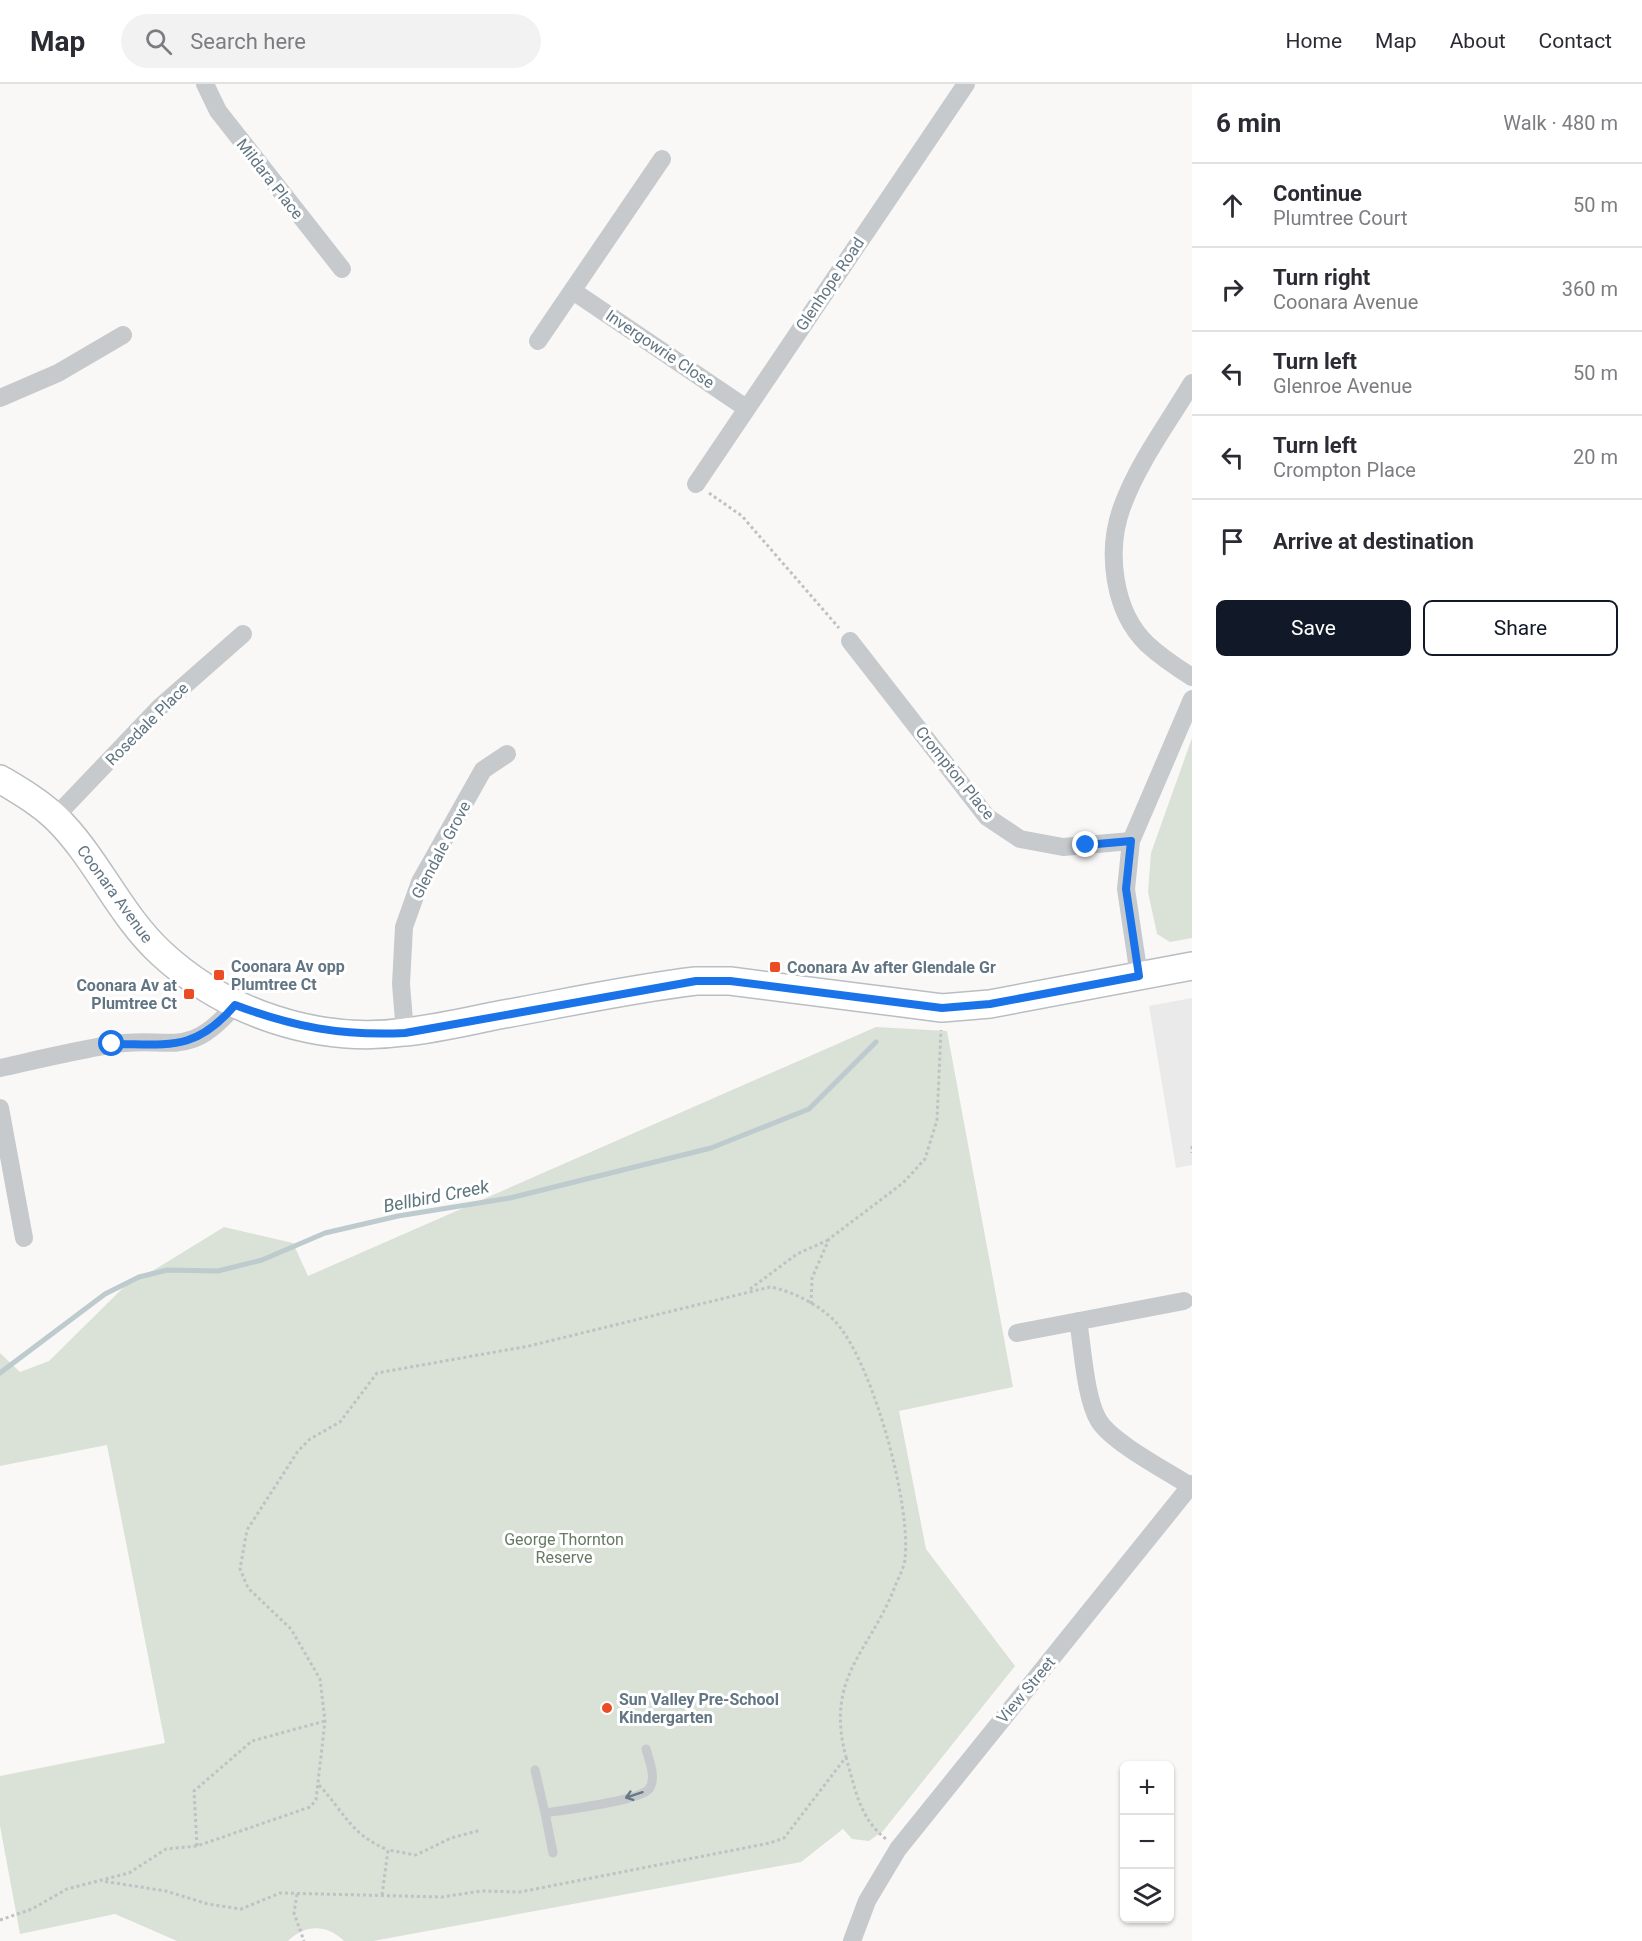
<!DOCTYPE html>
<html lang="en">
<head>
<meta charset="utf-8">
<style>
  body { margin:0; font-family:Roboto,sans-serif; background:#f2f2f3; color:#2b2b33 }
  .controls { position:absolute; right:18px; bottom:18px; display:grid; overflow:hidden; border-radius:9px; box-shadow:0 2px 4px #0004 }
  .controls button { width:54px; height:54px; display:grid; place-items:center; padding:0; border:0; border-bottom:2px solid #e1e1e2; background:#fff; color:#2b2b33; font:30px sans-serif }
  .stop { position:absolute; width:18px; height:18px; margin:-14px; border:4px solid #1a73e8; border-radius:50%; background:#fff }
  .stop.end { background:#1a73e8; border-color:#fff; box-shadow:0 2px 6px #0008 }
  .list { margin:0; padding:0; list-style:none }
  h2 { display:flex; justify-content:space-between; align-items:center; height:78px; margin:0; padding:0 24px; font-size:26px }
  h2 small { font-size:20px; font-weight:400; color:#7c7c81 }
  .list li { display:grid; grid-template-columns:39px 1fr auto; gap:18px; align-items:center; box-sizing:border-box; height:84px; padding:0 24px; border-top:2px solid #e1e1e2 }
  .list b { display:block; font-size:22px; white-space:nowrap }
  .list p { margin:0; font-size:20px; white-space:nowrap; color:#7c7c81 }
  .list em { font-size:20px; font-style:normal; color:#7c7c81 }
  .actions { display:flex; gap:12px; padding:18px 24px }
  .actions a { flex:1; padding:14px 0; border:2px solid #111827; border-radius:9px; text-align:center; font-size:21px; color:#111827 }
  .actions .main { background:#111827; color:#fff }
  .icon { flex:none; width:33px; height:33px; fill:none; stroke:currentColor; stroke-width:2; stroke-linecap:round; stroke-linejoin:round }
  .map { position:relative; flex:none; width:1192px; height:1857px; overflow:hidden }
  header { display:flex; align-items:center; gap:36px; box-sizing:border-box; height:84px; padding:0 30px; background:#fff; border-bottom:2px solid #e1e1e2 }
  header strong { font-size:28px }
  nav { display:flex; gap:33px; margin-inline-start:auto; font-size:21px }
  .search { width:420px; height:54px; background:#f2f2f3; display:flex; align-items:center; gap:15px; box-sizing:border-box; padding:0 21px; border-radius:33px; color:#7c7c81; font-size:22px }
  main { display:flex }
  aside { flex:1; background:#fff }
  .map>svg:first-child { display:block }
</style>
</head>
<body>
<header>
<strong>Map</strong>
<div class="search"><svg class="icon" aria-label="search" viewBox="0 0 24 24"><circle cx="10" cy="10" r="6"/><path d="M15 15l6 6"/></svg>Search here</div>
<nav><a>Home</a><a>Map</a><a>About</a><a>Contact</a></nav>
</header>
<main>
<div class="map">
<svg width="1192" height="1857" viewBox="0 0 1192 1857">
  <rect width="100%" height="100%" fill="#f9f8f6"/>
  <!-- built -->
  <path fill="#e9eae9" d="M1192,914v167l-16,3 -27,-162z"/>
  <!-- green -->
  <path fill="#dae1d7" d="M1192,654v200l-22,4 -13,-8 -9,-42 3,-39z
    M876,943l71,4 66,356 -114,24 27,138 89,117 -132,165 -14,10 -17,-2 -9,-10 -42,33 -428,79h-29c-17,-17 -39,-17 -56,0h-111l-62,-27 -95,20 -20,-108v-50l165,-33 -58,-298 -107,21v-113l20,19 29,-11 81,-80 24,-11 70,-43 69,16 15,33z"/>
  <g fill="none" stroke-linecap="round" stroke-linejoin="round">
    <!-- stream -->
    <path stroke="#bdcace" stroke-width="5" d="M0,1289l105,-79 34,-17 28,-7 51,1 44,-11 63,-27 73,-17 112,-18 201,-50 98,-39 67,-67"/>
    <!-- secondary casing -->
    <g stroke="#b8bec2" stroke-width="30">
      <path id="secondary" d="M0,695c20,12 39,23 56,39 41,40 63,97 106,136 64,59 156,90 243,78 30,-3 60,-10 89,-16 67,-12 134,-27 202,-35h34l212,27 48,-4 202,-38"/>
    </g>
    <!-- path -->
    <path stroke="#bfc2c4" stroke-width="3" stroke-dasharray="3 3" stroke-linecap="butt" d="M709,409l33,23 97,112
      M1192,1062v7
      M750,1205l47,-35 31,-14
      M811,1220l1,-26 17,-39 74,-56 22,-24 12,-39 4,-90
      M846,1673c9,31 13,61 40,82
      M319,1701c26,28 31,49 69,65
      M197,1762l-3,-55 58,-50 73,-20
      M297,1810l-3,19 10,28
      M382,1811l6,-45 28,5 35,-17 30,-8
      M0,1836l32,-11 35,-20 62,-16 37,-24 31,-3 113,-39 6,-7 9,-79 -5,-42 -29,-50 -43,-41 -8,-19 7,-39 51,-79 12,-12 30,-17 37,-49 152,-27 241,-59c24,4 58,22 72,43 33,45 69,174 63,229 -1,10 -8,21 -11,30 -26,65 -69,88 -48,168l-62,81 -14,5 -250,49 -39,-1 -39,6 -162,-4 -39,16 -33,-5 -42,-13 -64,-10"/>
    <!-- lane -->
    <path stroke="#c6cacd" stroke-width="9" d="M535,1686l10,43c19,-3 94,-12 104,-24 8,-11 0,-29 -3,-40
      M545,1729l8,40"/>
    <!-- street -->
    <path stroke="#c6cacd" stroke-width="18" d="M205,0l13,27 124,158
      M573,207l173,117
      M538,257l124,-182
      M1192,299c-24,40 -54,80 -70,124 -16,44 -9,104 25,137 14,13 29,23 45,33
      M0,314l58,-25 65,-38
      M696,400l270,-400
      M850,557l137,176 33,22 43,8 68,-6
      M55,733l105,-110 83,-73
      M1139,892l-13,-87 5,-48 61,-142
      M405,949l-4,-49 3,-57 16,-45 63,-112 24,-16
      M0,984c36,-8 73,-17 109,-23 61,-11 77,18 126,-40
      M0,1024l24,130
      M1078,1237c5,28 7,77 21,100 14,22 68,50 91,65
      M1017,1249l167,-32
      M852,1857l15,-40 31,-52 294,-365"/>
    <!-- secondary -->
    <use href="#secondary" stroke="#fff" stroke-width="27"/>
  </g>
  <!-- one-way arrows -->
  <defs><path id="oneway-shaft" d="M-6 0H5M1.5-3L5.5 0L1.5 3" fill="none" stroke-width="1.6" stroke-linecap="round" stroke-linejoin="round" transform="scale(1.5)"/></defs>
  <use stroke="#677986" href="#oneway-shaft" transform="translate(634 1711) rotate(162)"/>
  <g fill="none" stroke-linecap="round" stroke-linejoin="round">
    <!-- route -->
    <path stroke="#1a73e8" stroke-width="8" d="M112,960c57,0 83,8 123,-39 59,22 106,31 170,28l291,-52h34l212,27 48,-4 149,-28 -13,-87 5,-48 -45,4"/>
  </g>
  <!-- markers -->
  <g fill="#eb4c23" stroke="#fff" stroke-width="2">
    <rect x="769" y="877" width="12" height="12" rx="3"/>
    <rect x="213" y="885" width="12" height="12" rx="3"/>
    <rect x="183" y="904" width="12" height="12" rx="3"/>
    <circle cx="607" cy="1624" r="6"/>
  </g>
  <g text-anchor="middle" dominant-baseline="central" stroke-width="6" stroke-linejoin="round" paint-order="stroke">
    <!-- street labels -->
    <g font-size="16" fill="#627582" stroke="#fff">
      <text transform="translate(270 95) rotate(52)">Mildara Place</text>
      <text transform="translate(830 200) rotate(-56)">Glenhope Road</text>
      <text transform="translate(660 265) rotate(34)">Invergowrie Close</text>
      <text transform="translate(147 640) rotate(-45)">Rosedale Place</text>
      <text transform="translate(955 689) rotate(51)">Crompton Place</text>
      <text transform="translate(441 766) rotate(-62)">Glendale Grove</text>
      <text transform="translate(115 810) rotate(54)">Coonara Avenue</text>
      <text transform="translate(1026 1606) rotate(-50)">View Street</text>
    </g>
    <!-- poi labels -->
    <g font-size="16" font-weight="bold" fill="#627582" stroke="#fff" text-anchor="start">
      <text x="231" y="882">Coonara Av opp<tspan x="231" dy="18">Plumtree Ct</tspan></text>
      <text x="787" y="883">Coonara Av after Glendale Gr</text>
      <text x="177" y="901" text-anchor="end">Coonara Av at<tspan x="177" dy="18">Plumtree Ct</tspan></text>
      <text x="619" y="1615">Sun Valley Pre-School<tspan x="619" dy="18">Kindergarten</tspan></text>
    </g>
    <!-- park labels -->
    <g font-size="16" fill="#667a61" stroke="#fff">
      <text x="564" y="1455">George Thornton<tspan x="564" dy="18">Reserve</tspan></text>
    </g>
    <!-- water labels -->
    <g font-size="18" font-style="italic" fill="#5d757c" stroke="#fff">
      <text transform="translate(436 1112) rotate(-11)">Bellbird Creek</text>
    </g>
  </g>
</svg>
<div class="controls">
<button>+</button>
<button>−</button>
<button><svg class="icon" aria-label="layers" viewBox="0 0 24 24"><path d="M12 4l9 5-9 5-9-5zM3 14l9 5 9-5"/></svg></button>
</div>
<div class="stop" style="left:112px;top:960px"></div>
<div class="stop end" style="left:1086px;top:761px"></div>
</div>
<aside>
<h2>6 min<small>Walk · 480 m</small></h2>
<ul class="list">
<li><svg class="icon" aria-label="ahead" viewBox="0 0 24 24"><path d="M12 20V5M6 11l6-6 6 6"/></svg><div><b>Continue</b><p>Plumtree Court</p></div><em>50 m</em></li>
<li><svg class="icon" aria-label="right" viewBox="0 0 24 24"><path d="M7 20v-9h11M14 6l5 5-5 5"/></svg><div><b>Turn right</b><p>Coonara Avenue</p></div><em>360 m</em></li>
<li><svg class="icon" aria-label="left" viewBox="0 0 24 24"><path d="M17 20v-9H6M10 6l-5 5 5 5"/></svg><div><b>Turn left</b><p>Glenroe Avenue</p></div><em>50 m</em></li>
<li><svg class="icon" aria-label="left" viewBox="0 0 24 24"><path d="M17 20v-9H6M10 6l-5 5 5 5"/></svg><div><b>Turn left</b><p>Crompton Place</p></div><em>20 m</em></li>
<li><svg class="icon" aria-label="arrive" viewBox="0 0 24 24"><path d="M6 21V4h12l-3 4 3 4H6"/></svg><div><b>Arrive at destination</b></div></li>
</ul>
<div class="actions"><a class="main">Save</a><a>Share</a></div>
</aside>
</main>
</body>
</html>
